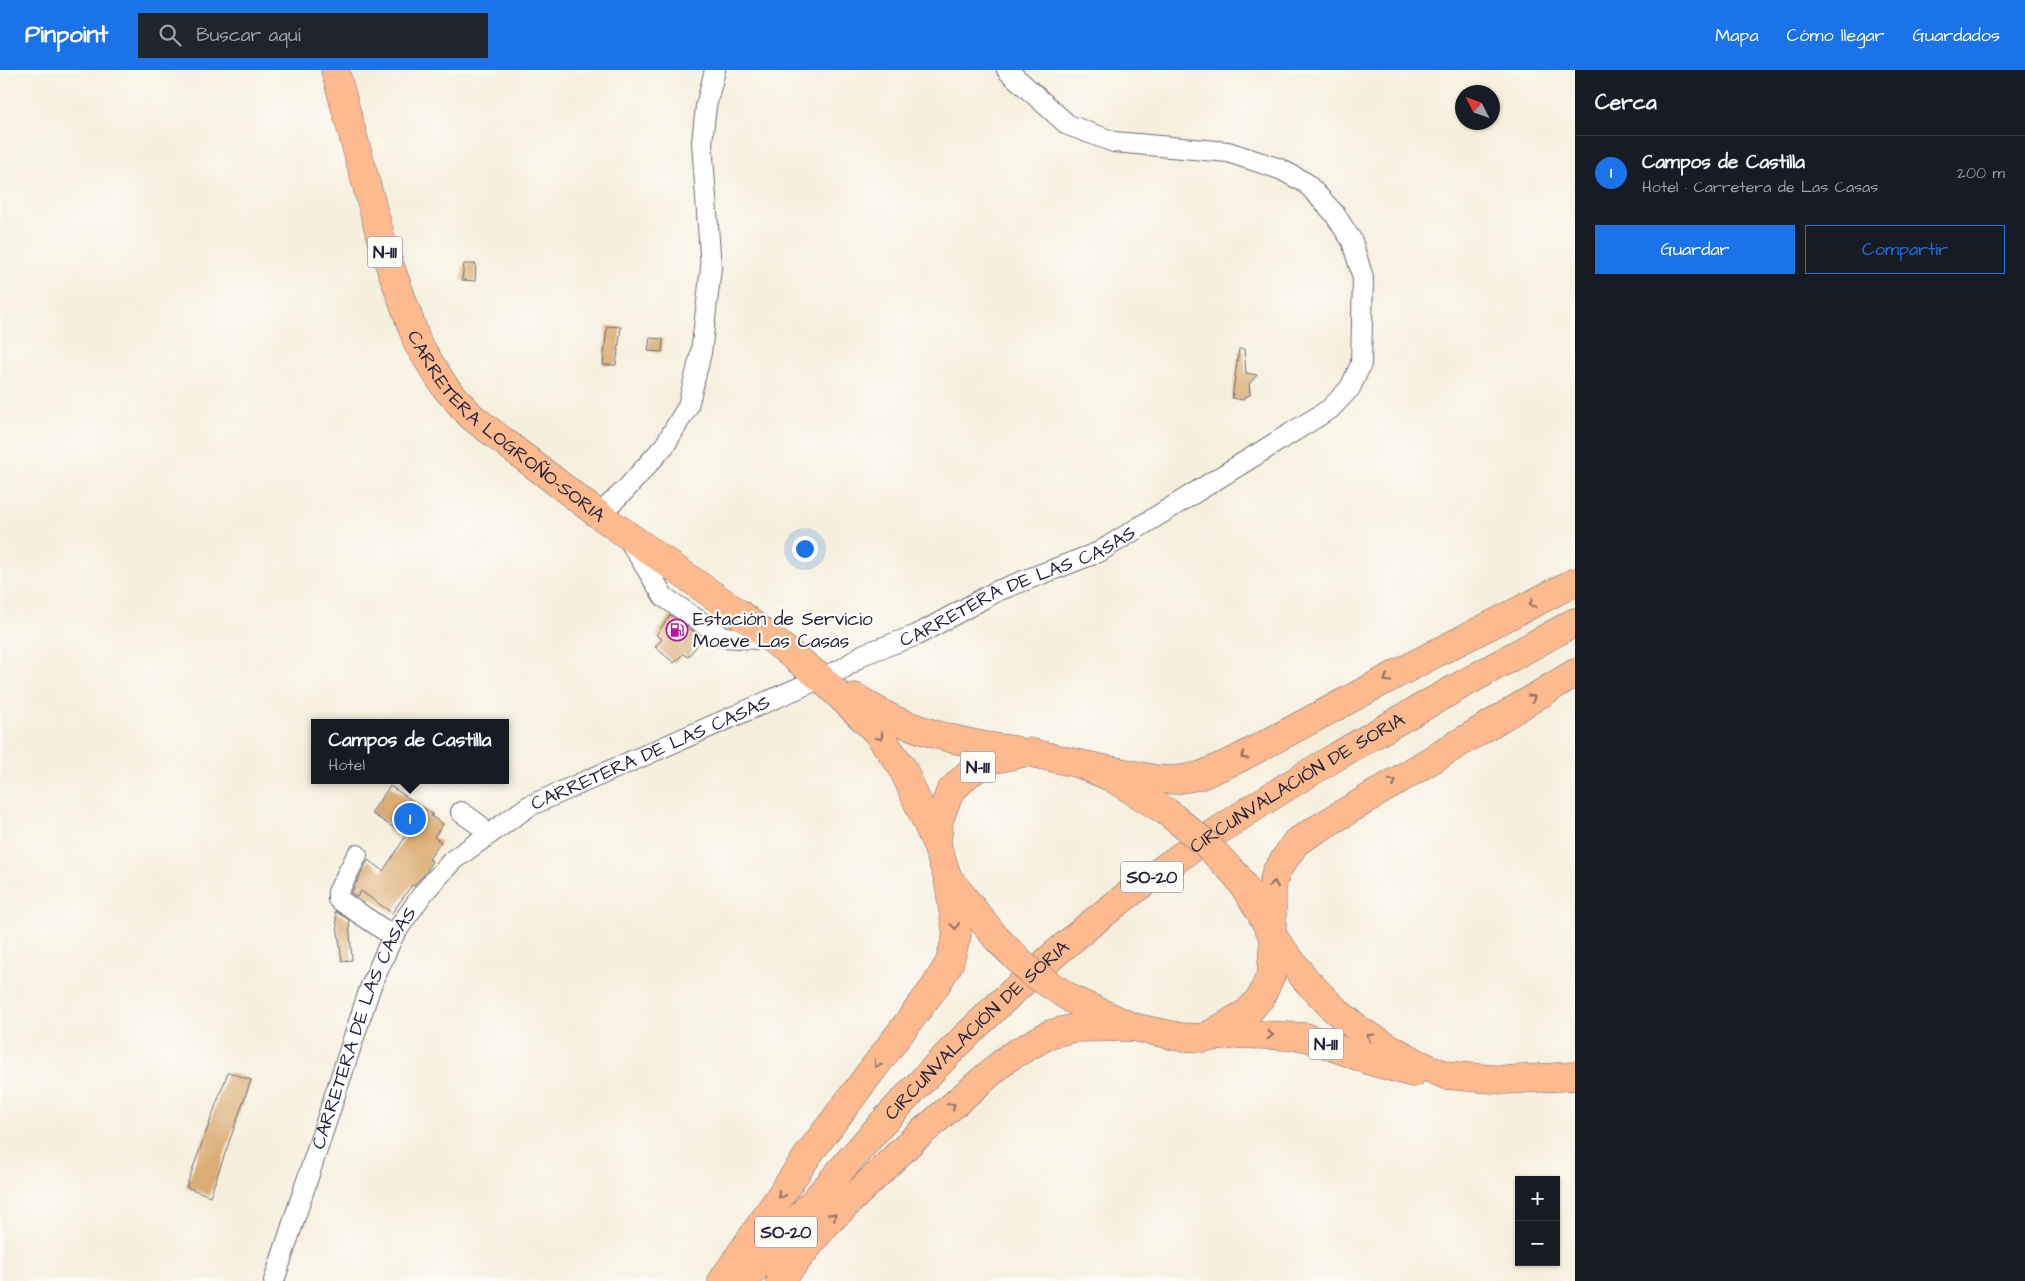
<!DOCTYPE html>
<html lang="es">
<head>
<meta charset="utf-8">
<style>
  body { margin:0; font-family:"Architects Daughter",sans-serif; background:#20242c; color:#f1f3f6 }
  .controls { position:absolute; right:15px; bottom:15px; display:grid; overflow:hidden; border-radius:0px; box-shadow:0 1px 4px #0004 }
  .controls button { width:45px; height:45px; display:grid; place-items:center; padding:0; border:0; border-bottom:1px solid #363941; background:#171b24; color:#f1f3f6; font:25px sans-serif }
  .compass { position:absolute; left:1455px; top:15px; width:45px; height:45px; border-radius:50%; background:#171b24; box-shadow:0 1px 4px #0004; rotate:312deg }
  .you { position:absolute; left:804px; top:478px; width:18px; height:18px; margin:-12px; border:4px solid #fff; border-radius:50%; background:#1a73e8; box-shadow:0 0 0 8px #1a73e833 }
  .badge { display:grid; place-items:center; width:32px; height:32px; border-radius:50%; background:#1a73e8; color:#fff; font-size:16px; font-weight:700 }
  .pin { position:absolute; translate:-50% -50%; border:2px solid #fff; box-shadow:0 1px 5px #0006 }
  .popup { position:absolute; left:311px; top:649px; width:198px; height:65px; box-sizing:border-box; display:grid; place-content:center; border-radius:0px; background:#171b24; filter:drop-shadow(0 1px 4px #0005); font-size:16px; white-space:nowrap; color:#9ea1a6 }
  .popup b { font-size:19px; color:#f1f3f6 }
  .popup::after { content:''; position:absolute; left:50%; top:100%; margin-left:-10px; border:10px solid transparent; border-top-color:#171b24 }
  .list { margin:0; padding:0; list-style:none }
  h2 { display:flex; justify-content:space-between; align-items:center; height:65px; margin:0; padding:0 20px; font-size:21px }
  h2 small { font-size:16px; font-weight:400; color:#9ea1a6 }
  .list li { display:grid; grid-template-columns:32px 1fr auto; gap:15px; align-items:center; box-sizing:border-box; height:75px; padding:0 20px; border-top:1px solid #363941 }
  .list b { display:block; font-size:19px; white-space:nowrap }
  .list p { margin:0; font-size:16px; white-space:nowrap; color:#9ea1a6 }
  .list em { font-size:16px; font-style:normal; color:#9ea1a6 }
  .actions { display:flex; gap:10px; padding:15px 20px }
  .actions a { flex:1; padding:11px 0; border:1px solid #1a73e8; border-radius:0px; text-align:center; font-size:18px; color:#1a73e8 }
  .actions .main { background:#1a73e8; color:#fff }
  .icon { flex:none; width:28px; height:28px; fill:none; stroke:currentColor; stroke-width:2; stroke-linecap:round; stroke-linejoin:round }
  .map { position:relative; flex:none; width:1575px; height:1211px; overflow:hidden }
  header { display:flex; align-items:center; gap:30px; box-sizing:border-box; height:70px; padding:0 25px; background:#1a73e8; color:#fff }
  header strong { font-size:24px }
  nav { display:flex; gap:28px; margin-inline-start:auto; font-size:18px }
  .search { width:350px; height:45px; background:#20242c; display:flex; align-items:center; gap:12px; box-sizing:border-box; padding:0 18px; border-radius:0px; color:#9ea1a6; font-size:19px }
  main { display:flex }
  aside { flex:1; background:#171b24 }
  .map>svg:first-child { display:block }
</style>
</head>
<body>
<header>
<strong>Pinpoint</strong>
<div class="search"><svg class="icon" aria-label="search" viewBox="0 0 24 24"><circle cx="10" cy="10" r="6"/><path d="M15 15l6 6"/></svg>Buscar aquí</div>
<nav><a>Mapa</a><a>Cómo llegar</a><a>Guardados</a></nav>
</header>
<main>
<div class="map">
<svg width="1575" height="1211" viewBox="0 0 1575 1211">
  <rect width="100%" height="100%" fill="#fdfcf7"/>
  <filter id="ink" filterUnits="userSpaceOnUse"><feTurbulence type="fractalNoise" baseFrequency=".02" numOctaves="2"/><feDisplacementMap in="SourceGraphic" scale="10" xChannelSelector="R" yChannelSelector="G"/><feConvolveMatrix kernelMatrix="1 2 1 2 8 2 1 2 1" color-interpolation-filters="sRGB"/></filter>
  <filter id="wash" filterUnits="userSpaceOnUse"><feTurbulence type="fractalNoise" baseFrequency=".0096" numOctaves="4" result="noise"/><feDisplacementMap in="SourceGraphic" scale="20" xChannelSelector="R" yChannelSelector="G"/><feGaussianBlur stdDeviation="1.12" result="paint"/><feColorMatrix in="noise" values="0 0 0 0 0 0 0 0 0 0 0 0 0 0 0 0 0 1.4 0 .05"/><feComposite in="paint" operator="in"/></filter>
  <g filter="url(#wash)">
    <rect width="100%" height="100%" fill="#f6efdd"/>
    <g id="blocks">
      <!-- building -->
      <path fill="#dbad74" d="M464,194h12l-1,17 -13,-1z
        M607,256l14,1 -5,38h-13z
        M650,268l13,1 -1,13 -14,-1z
        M1239,279h5l2,24 11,2 -8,9 1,11 -5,2 -2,3 -11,-2z
        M670,545l33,23 -15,19 -5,-3 -9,9 -19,-16 7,-8 -6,-4z
        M390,716l43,28 -2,2 12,8 -9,13 7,5 -12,17 3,2 -6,11 -13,14 -1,-1 -20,28 -31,-22 -4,6 -6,-4 17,-33 15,11 23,-35 -35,-23z
        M335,841l14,9 3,40 -10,1z
        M228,1002l23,8 -41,116 -24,-9z"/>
    </g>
  </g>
  <g filter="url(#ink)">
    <use href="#blocks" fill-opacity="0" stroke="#6c6a74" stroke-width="1"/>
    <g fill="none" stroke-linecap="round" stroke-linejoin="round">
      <!-- minor casing -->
      <g stroke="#6c6a74" stroke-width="22">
        <g id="minor">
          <path d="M599,445l28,-27 38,-43 23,-39 13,-53 10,-85 -9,-126 4,-36 9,-36"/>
          <path d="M629,470l35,57 59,40 50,3"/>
          <path d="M461,742l17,12"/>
          <path d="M357,785l-19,37v7l55,37"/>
          <path id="s1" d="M274,1211l96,-293 23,-52 31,-44 29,-32 76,-54 315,-138 20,-14 53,-19 80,-44 102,-39 231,-143 20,-21 11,-24 2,-86 -11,-37 -18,-28 -28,-30 -26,-14 -52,-17 -114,-10 -46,-17 -61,-55"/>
        </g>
      </g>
      <!-- highway casing -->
      <g stroke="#6c6a74" stroke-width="29">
        <g id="highway">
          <path id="s2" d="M335,0l49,179 34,95 27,43 27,30 127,98 138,97 84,66 55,53 26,36 35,79"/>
          <path d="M855,627c13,8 26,17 40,23 38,16 79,25 119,30"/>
          <path d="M1080,694l75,15 20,1 24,-4 37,-16 200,-107 139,-71"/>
          <path d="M1272,862v-43l4,-17 20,-30 279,-169"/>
          <path d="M1274,868l31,41 29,30 28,23 55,31 28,12 60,5 70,-4"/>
          <path d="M997,869l-49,-61 -11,-32 2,-26 11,-28 18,-18 22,-14 38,-8 52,12 32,14 55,34"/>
          <path d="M1073,930l60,27 47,10 24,1 44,-26 13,-15 10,-22 3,-37 -16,-30 -21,-32"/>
          <path d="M1212,967l29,-3 65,3 67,25 40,11"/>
          <path d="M722,1211l86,-126 126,-167 15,-24 8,-29 -9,-57"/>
          <path id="s3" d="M745,1211c26,-34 56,-65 84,-97 98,-115 205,-222 327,-310 132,-96 277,-173 419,-252"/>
          <path d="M780,1211l46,-57 88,-85 95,-82 41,-23 24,-6 59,-1"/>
        </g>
      </g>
      <!-- minor -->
      <use href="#minor" stroke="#fff" stroke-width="20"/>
      <!-- highway -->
      <use href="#highway" stroke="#fcba8e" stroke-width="28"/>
      <!-- highway-bridge casing -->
      <g stroke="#6c6a74" stroke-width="29" stroke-linecap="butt">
        <path id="highway-bridge" d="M1167,742l37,30 33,34
          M997,869l35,34 41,27"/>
      </g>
      <!-- highway-bridge -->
      <use href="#highway-bridge" stroke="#fcba8e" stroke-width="28"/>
    </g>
    <!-- one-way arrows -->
    <defs><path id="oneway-chevron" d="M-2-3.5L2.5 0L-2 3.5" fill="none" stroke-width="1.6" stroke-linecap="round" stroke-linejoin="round" transform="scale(1.25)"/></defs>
    <g stroke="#8f6e64">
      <use href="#oneway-chevron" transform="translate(1532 534) rotate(153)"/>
      <use href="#oneway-chevron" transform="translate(1387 609) rotate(152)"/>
      <use href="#oneway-chevron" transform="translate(1532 628) rotate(-31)"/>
      <use href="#oneway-chevron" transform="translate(880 667) rotate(53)"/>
      <use href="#oneway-chevron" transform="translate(1244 686) rotate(152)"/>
      <use href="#oneway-chevron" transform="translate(1393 712) rotate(-31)"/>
      <use href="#oneway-chevron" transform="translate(1274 814) rotate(-81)"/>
      <use href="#oneway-chevron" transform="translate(955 856) rotate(82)"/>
      <use href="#oneway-chevron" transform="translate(1270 965) rotate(2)"/>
      <use href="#oneway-chevron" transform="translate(1370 967) rotate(-151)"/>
      <use href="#oneway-chevron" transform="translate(877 994) rotate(127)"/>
      <use href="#oneway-chevron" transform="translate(952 1036) rotate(-41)"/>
      <use href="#oneway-chevron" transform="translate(781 1125) rotate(124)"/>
      <use href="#oneway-chevron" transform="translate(833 1146) rotate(-44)"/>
    </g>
  </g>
  <!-- icons -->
  <defs>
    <g id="fuel-ring" transform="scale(1.125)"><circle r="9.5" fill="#fdfcf7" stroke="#b5179e" stroke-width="1.5"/><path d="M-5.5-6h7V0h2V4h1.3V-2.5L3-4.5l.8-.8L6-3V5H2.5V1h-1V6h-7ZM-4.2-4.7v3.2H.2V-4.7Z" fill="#b5179e"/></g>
  </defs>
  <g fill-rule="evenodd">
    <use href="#fuel-ring" x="677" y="560"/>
  </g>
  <g text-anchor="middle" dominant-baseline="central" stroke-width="4.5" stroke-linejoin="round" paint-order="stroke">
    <!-- shield labels -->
    <g fill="#fdfcf7" stroke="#646373" stroke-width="1">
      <rect x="367.5" y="166.5" width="35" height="31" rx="4"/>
      <rect x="960.5" y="681.5" width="35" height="31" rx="4"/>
      <rect x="1121" y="791.5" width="62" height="31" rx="4"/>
      <rect x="1308.5" y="958.5" width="35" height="31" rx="4"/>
      <rect x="755" y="1146.5" width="62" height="31" rx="4"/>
    </g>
    <g font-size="18" font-weight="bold" fill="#22223b">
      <text x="385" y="182">N-111</text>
      <text x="978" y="697">N-111</text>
      <text x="1152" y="807">SO-20</text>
      <text x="1326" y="974">N-111</text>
      <text x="786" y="1162">SO-20</text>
    </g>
    <!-- street labels -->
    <g font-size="19" fill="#22223b" stroke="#fdfcf7">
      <text stroke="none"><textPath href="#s2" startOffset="408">CARRETERA LOGROÑO-SORIA</textPath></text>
      <text stroke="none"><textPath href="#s1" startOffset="1092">CARRETERA DE LAS CASAS</textPath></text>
      <text stroke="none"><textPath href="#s1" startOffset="688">CARRETERA DE LAS CASAS</textPath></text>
      <text stroke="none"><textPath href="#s3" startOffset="748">CIRCUNVALACIÓN DE SORIA</textPath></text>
      <text stroke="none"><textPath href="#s1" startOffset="269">CARRETERA DE LAS CASAS</textPath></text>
      <text stroke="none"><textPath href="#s3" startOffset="342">CIRCUNVALACIÓN DE SORIA</textPath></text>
    </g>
    <!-- poi labels -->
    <g font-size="19" fill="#22223b" stroke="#fdfcf7" text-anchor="start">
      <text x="693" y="549">Estación de Servicio<tspan x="693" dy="22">Moeve Las Casas</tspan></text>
    </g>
  </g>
</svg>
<div class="controls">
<button>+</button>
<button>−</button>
</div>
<svg class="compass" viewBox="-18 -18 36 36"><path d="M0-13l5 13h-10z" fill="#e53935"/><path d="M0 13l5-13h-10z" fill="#9ea1a6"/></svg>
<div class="you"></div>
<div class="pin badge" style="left:410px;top:749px">1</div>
<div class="popup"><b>Campos de Castilla</b>Hotel</div>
</div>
<aside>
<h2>Cerca<small></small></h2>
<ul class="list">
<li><span class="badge">1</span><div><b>Campos de Castilla</b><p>Hotel · Carretera de Las Casas</p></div><em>200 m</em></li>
</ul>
<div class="actions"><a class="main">Guardar</a><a>Compartir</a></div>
</aside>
</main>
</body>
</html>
